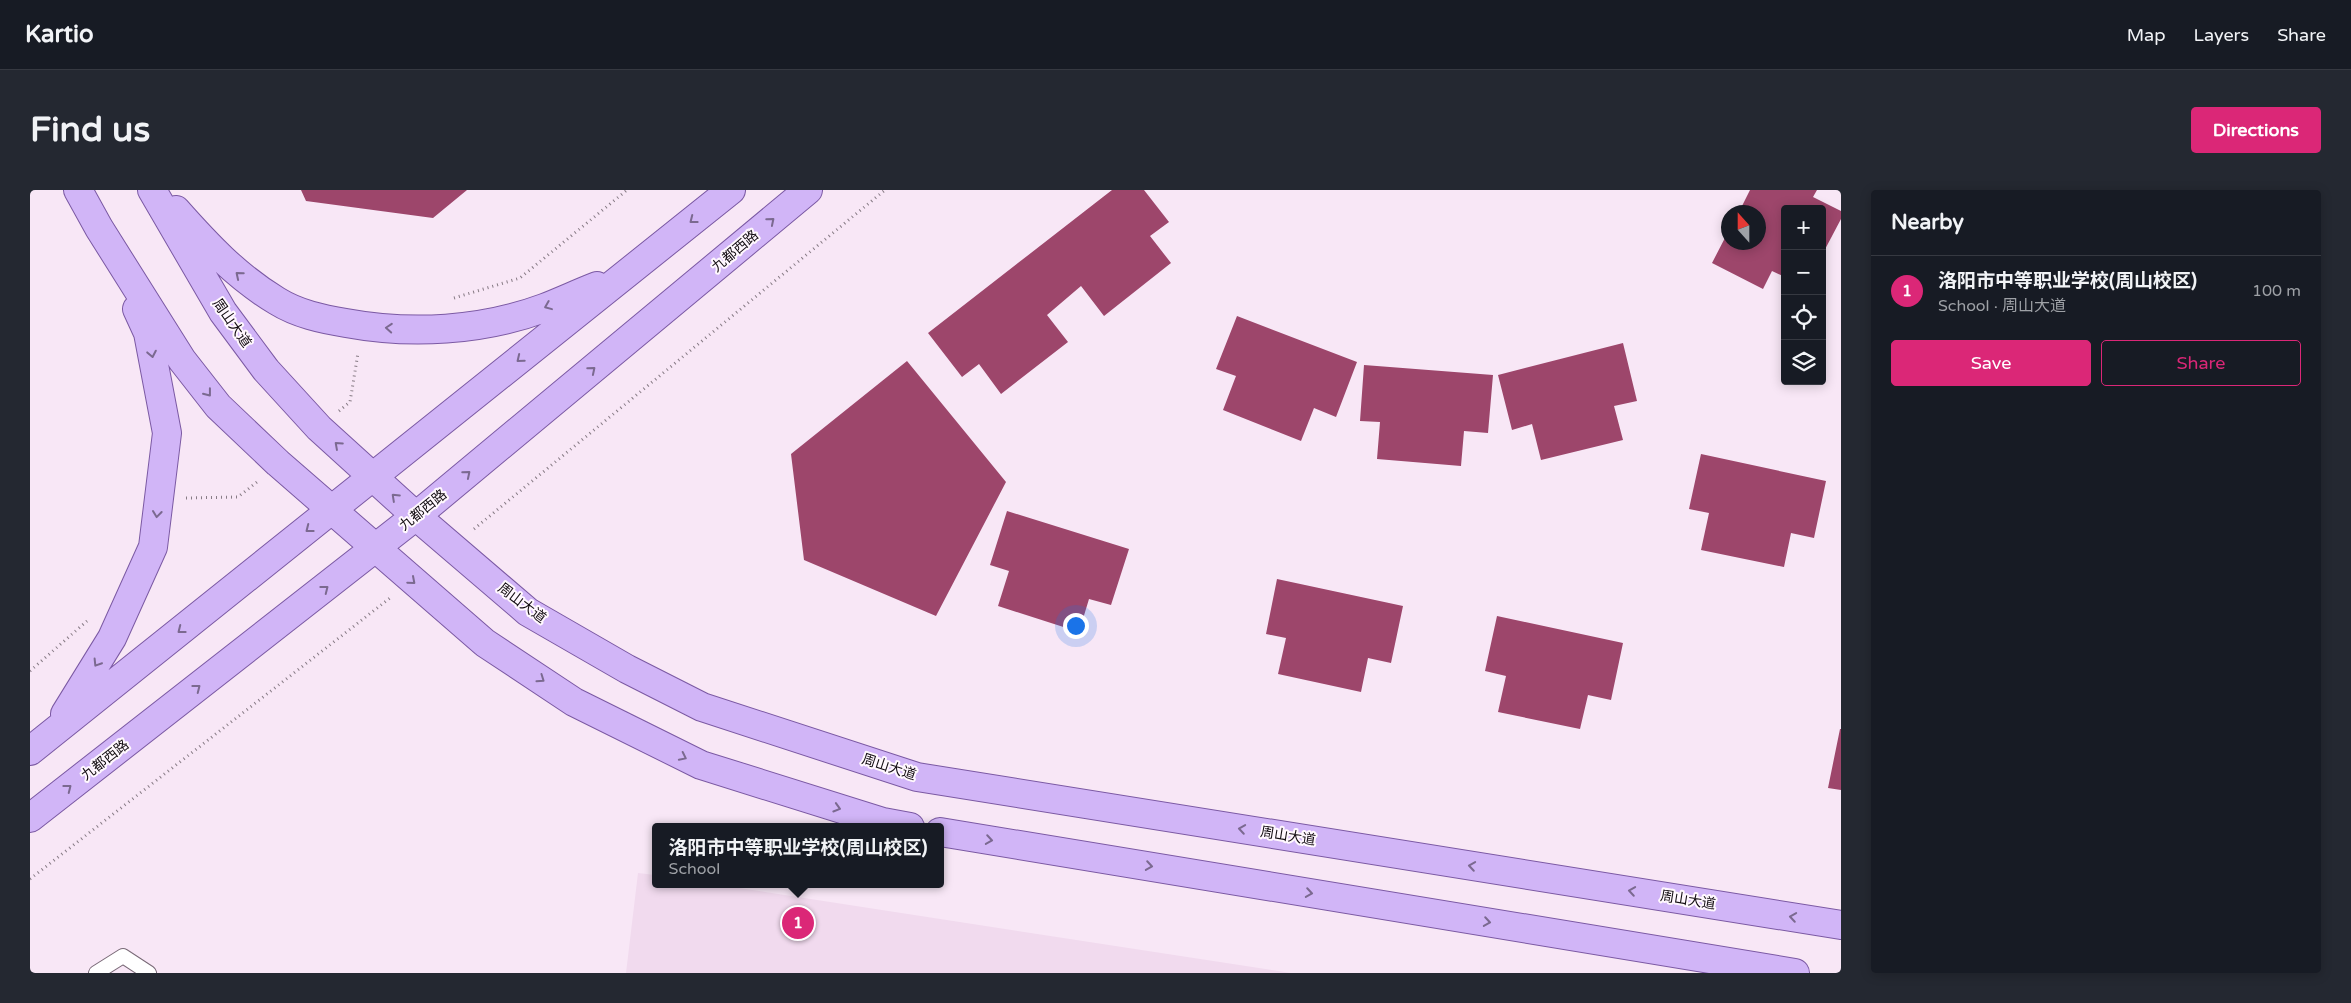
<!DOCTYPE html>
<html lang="en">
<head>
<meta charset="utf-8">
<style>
  body { margin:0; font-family:"Varela Round","Noto Sans SC",sans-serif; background:#242831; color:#f1f3f6 }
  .controls { position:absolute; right:15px; top:15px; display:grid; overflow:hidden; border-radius:5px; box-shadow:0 2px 12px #0003 }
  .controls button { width:45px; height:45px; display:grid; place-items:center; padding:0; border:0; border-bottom:1px solid #363941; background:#171b24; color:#f1f3f6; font:25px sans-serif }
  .compass { position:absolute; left:1691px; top:15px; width:45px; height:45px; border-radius:50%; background:#171b24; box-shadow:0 2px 12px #0003; rotate:339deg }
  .you { position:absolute; left:1045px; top:435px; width:18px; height:18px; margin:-12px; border:4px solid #fff; border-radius:50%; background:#1a73e8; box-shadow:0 0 0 8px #1a73e833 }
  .badge { display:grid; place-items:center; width:32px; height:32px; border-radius:50%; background:#db2777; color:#fff; font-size:16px; font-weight:700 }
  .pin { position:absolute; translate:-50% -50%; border:2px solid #fff; box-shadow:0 1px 5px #0006 }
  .popup { position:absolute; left:622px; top:633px; width:292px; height:65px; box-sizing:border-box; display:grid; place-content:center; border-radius:5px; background:#171b24; filter:drop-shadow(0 1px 4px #0005); font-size:16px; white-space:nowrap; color:#9ea1a6 }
  .popup b { font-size:19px; color:#f1f3f6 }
  .popup::after { content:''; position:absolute; left:50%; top:100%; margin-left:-10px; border:10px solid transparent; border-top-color:#171b24 }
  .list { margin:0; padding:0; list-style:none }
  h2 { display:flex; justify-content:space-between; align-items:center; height:65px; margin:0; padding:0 20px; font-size:21px }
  h2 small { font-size:16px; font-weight:400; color:#9ea1a6 }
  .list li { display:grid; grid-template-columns:32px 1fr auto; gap:15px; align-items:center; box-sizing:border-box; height:70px; padding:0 20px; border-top:1px solid #363941 }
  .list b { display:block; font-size:19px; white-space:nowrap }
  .list p { margin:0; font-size:16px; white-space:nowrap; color:#9ea1a6 }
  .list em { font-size:16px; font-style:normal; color:#9ea1a6 }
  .actions { display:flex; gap:10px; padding:15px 20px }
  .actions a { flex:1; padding:11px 0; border:1px solid #db2777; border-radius:5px; text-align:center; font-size:18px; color:#db2777 }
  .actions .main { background:#db2777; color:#fff }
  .icon { flex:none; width:28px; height:28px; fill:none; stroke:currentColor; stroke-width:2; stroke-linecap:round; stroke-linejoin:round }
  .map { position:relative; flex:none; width:1811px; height:783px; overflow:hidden; border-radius:5px }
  header { display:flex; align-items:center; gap:30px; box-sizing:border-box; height:70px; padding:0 25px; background:#171b24; border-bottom:1px solid #363941 }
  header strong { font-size:24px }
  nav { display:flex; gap:28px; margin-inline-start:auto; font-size:18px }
  .intro { display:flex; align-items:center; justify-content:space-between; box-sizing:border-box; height:120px; padding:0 30px }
  h1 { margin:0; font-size:35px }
  .button { padding:12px 22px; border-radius:5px; background:#db2777; color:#fff; font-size:18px; font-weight:700 }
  main { display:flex; gap:30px; padding:0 30px }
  aside { flex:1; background:#171b24; border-radius:5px; box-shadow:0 2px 12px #0003 }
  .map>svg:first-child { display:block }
</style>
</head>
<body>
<header>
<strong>Kartio</strong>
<nav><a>Map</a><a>Layers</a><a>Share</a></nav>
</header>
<div class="intro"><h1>Find us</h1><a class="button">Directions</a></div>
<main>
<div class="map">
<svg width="1811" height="783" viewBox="0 0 1811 783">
  <rect width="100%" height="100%" fill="#f8e7f6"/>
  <!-- built -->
  <path fill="#f1daee" d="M608,683l17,2 1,9h57l578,89h-665z"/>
  <!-- building -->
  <path fill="#9d466b" d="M271,0h166l-34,28 -127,-17z
    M1082,0h32l25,32 -19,14 21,27 -67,53 -23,-30 -34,29 21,27 -67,52 -22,-30 -17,13 -34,-44z
    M1720,0h67l-4,7 28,14v8l-19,36v-46h-37v68l-13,-6 -9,18 -51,-26 16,-31v10h30v-30h-19z
    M1207,126l120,46 -21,55 -22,-9 -13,33 -78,-31 13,-34 -20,-7z
    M1593,153l14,58 -23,5 9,34 -82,20 -9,-36 -20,6 -14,-55z
    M877,171l99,121 -70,134 -132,-56 -13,-106z
    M1334,175l129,10 -5,58 -24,-2 -3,35 -84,-7 3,-37 -20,-1z
    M1671,264l125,27 -12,57 -23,-5 -7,34 -83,-17 8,-37 -20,-4z
    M977,321l122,38 -18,56 -22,-6 -10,33 -81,-26 11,-35 -19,-6z
    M1247,389l126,27 -12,57 -23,-5 -7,34 -83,-18 8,-36 -20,-4z
    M1467,426l126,27 -12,57 -23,-5 -8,34 -82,-17 8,-36 -21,-5z
    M1810,539h1v61l-13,-2z"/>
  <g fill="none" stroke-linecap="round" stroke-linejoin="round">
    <!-- lane casing -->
    <g stroke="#7a6b78" stroke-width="16">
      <path id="lane" d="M66,783l27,-17 26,17"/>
    </g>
    <!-- primary casing -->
    <g stroke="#7b59a3" stroke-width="30">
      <path id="primary" d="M48,0l21,38 83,132 36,46 60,57 207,180 89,59 127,63 182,57 27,5
        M122,0l71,122 43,58 53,58 97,88 112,96 99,57 75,38 215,70 924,148
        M146,20c31,35 61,67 101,91 21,13 45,18 69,22 65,12 136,8 198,-15 18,-7 35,-15 53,-22
        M35,524l47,-76 41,-91 14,-114 -19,-100 -11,-24
        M0,561l701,-561
        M0,628l386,-302 392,-326
        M910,642l855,141"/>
    </g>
    <!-- path -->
    <path stroke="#877b85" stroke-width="3" stroke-dasharray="1 4" stroke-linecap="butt" d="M424,108l66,-20 107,-88
      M309,221l11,-9 8,-49
      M156,308l52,-1 19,-15
      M444,339l411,-339
      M0,481l57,-50
      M0,689l360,-281"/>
    <!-- lane -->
    <use href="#lane" stroke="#fff" stroke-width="14"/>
    <!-- primary -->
    <use href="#primary" stroke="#d1b5f7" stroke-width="28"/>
  </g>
  <!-- one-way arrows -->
  <defs><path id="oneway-chevron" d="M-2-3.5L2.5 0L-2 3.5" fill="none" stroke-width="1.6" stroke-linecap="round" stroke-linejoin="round" transform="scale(1.25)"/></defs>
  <g stroke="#7b6990">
    <use href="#oneway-chevron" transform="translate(663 30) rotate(142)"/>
    <use href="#oneway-chevron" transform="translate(741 31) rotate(-40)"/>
    <use href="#oneway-chevron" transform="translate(209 85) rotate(-140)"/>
    <use href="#oneway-chevron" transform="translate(518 116) rotate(158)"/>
    <use href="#oneway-chevron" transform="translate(359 138) rotate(-176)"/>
    <use href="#oneway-chevron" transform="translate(122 164) rotate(79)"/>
    <use href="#oneway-chevron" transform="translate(490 169) rotate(141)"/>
    <use href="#oneway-chevron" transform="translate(562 180) rotate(-40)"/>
    <use href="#oneway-chevron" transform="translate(178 203) rotate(52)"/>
    <use href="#oneway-chevron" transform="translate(308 255) rotate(-138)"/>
    <use href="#oneway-chevron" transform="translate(437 284) rotate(-40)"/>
    <use href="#oneway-chevron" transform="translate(365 307) rotate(-137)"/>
    <use href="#oneway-chevron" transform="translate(127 324) rotate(97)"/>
    <use href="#oneway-chevron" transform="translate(279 339) rotate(142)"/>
    <use href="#oneway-chevron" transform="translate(382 391) rotate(41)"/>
    <use href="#oneway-chevron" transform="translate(295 399) rotate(-38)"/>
    <use href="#oneway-chevron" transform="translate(151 440) rotate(142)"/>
    <use href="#oneway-chevron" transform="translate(67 473) rotate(122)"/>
    <use href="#oneway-chevron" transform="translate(511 489) rotate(35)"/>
    <use href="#oneway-chevron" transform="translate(167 498) rotate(-38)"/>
    <use href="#oneway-chevron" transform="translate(653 567) rotate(26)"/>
    <use href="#oneway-chevron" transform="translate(38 598) rotate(-38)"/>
    <use href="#oneway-chevron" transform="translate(807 618) rotate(17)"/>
    <use href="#oneway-chevron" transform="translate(1212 639) rotate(-171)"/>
    <use href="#oneway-chevron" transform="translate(959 650) rotate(9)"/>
    <use href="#oneway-chevron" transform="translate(1119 676) rotate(9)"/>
    <use href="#oneway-chevron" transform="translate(1442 676) rotate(-171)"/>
    <use href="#oneway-chevron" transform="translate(1602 701) rotate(-171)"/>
    <use href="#oneway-chevron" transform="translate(1279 703) rotate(9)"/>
    <use href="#oneway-chevron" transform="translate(1763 727) rotate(-171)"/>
    <use href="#oneway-chevron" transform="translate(1457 732) rotate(9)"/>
  </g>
  <g text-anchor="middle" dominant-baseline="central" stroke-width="4" stroke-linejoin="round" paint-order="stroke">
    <!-- street labels -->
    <g font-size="14" fill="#120c11" stroke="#fff8fe">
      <text transform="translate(705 61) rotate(-40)">九都西路</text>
      <text transform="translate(202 133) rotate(55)">周山大道</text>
      <text transform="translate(393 320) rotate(-39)">九都西路</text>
      <text transform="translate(492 413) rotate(37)">周山大道</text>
      <text transform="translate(75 570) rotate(-38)">九都西路</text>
      <text transform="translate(859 577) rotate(18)">周山大道</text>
      <text transform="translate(1258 646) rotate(9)">周山大道</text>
      <text transform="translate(1658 710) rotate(9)">周山大道</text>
    </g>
  </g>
</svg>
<div class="controls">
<button>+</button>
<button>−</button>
<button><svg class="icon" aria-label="locate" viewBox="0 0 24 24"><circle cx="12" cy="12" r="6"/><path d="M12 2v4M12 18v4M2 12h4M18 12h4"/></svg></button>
<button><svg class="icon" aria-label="layers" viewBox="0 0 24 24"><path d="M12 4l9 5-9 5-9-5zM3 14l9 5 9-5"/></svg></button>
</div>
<svg class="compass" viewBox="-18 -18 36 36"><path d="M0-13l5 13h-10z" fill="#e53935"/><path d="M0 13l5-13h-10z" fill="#9ea1a6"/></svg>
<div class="you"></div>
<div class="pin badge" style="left:768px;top:733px">1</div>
<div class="popup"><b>洛阳市中等职业学校(周山校区)</b>School</div>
</div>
<aside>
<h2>Nearby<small></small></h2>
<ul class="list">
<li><span class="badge">1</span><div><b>洛阳市中等职业学校(周山校区)</b><p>School · 周山大道</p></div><em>100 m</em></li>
</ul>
<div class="actions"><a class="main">Save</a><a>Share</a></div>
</aside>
</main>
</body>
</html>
